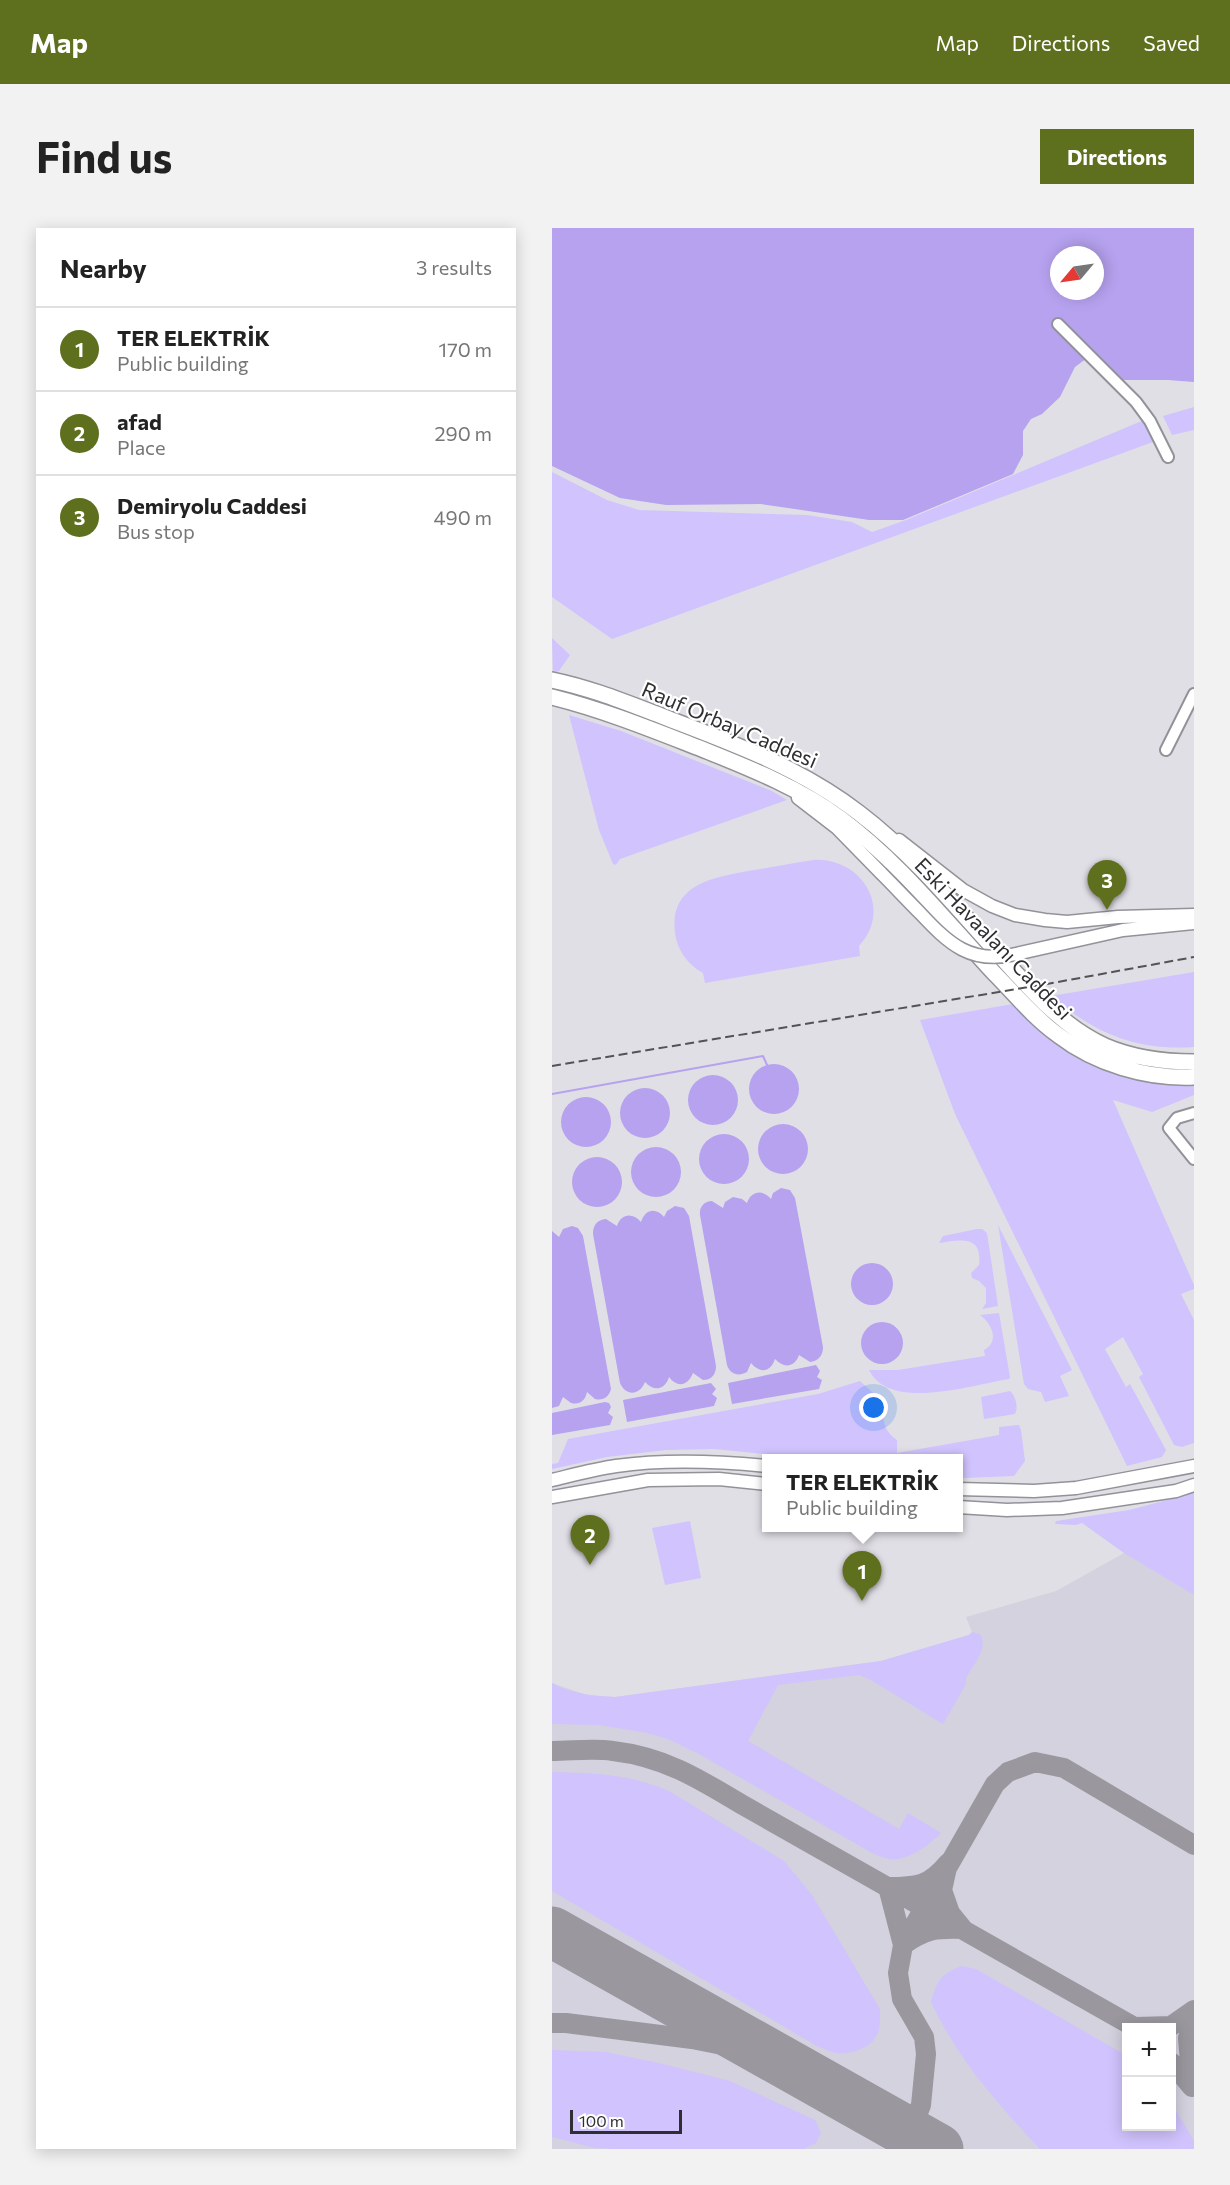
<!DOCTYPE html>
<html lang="en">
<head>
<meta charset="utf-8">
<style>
  body { margin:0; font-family:Commissioner,sans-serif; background:#f2f2f2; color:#222 }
  .controls { position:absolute; right:18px; bottom:18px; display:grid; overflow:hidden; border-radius:0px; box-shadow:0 3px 15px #0003 }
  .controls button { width:54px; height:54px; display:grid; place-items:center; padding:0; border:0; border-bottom:2px solid #e0e0e0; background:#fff; color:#222; font:30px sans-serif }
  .compass { position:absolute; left:498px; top:18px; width:54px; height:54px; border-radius:50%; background:#fff; box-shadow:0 3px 15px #0003; rotate:241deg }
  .scale { position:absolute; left:18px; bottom:15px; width:112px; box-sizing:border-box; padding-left:6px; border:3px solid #2f2f31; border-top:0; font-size:16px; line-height:21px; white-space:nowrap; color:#2f2f31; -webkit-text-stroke:4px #fff; paint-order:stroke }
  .you { position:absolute; left:322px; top:1180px; width:21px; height:21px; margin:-15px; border:4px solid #fff; border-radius:50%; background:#1a73e8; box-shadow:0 0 0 9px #1a73e833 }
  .badge { display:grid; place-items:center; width:39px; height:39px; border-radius:50%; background:#5e701d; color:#fff; font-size:20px; font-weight:700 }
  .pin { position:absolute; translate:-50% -50px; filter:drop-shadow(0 2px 3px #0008) }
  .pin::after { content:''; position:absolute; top:32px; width:21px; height:18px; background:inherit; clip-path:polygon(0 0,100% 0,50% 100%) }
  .popup { position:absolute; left:210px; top:1226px; width:201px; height:78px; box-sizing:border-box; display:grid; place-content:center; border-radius:0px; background:#fff; filter:drop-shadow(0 2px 4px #0005); font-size:20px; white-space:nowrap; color:#767676 }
  .popup b { font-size:22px; color:#222 }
  .popup::after { content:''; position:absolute; left:50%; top:100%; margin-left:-12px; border:12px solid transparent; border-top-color:#fff }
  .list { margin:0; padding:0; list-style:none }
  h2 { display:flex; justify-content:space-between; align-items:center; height:78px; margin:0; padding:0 24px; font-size:26px }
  h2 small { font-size:20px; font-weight:400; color:#767676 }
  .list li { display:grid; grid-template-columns:39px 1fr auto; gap:18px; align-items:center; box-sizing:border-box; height:84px; padding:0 24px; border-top:2px solid #e0e0e0 }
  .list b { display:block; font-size:22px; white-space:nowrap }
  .list p { margin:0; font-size:20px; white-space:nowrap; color:#767676 }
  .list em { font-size:20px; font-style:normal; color:#767676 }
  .map { position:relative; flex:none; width:642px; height:1921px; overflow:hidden; border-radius:0px }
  header { display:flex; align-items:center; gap:36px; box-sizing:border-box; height:84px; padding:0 30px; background:#5e701d; color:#fff }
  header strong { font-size:28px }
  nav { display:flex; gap:33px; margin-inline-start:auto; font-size:21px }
  .intro { display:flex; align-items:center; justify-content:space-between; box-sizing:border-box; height:144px; padding:0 36px }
  h1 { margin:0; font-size:42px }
  .button { padding:15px 27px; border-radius:0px; background:#5e701d; color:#fff; font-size:21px; font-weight:700 }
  main { display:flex; gap:36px; padding:0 36px }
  aside { flex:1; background:#fff; border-radius:0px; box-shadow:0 3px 15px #0003 }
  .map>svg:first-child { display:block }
</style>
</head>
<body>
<header>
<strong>Map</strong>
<nav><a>Map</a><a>Directions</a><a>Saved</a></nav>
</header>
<div class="intro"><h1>Find us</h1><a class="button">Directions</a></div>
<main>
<aside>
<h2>Nearby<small>3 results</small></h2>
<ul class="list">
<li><span class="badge">1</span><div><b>TER ELEKTRİK</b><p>Public building</p></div><em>170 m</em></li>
<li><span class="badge">2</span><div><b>afad</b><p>Place</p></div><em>290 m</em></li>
<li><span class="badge">3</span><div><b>Demiryolu Caddesi</b><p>Bus stop</p></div><em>490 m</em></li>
</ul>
</aside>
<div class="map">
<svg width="642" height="1921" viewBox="0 0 642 1921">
  <rect width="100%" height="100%" fill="#e1dfe6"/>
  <!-- built -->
  <path fill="#d4d2df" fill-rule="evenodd" d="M642,1302v619h-642v-466l35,12 28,2 266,-36 88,-26 3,-3 -6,-15 90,-26 68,-38zM574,1800h46v98h-46z"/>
  <!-- green -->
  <path fill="#d1c3fd" d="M642,179v23l-22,5 -9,-19z
    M592,192l9,22 -541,197 -60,-42v-125l55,28 32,10 168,5 45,7 20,10 34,-12z
    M0,410l18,17 -11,16 -6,2z
    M17,487l52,16 151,60 15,9 -167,59 -4,6 -3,-1 -14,-34z
    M261,632c48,-3 81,48 46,86l1,10 -155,27 -2,-10c-15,-8 -26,-23 -28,-40 -6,-51 42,-56 79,-63 20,-3 40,-7 59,-10z
    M642,744v75c-58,4 -100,-14 -143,-51z
    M461,776c49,55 107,82 181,79v12l-42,17 -39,-12 81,185v4l-13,5 13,26v123l-12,4 -8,-2 -35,-68 4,-3 -20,-37 -18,12 21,38 4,-3 36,66 -4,7 -35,9 -172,-352 -35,-94z
    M446,997l74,145 -12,6 9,20 -24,6 -4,-10 -13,-3 -4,-5z
    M425,1001h5l5,4 11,73 -16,3 4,-6v-15l-7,-7 -7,-3 -1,-5 8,-8c4,-31 -20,-25 -40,-22l4,-7z
    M447,1085l11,64 -1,2c-38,6 -119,33 -140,-9h29l87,-14 -1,-6c16,-9 8,-26 -4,-35z
    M308,1153l24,22c-2,16 -1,27 13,37v13l102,-18v-8l20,-2 2,5 4,31 -11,15 -49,2 -7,-1v-19h-155l-89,-9 -48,1 -59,7 -55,12v-5l6,-1 10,-24 250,-45z
    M458,1163c5,4 9,16 5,23l-31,5 -3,-22z
    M642,1265v102l-70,-42 -42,-30 -6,2 -21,-1 1,-3 73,-11z
    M138,1293l11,57 -36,7 -13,-57z
    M420,1404l8,2c9,14 -7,31 -14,44v6l-23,40 -72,-44 -12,-5 -81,10 -30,56 151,88 9,-16 33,20c-12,12 -32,28 -51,26 -6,-1 -13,-4 -18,-6l-173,-99 -31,-15 -21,-6 -48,-8 -47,-1v-41c20,11 41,13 63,14l266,-36 88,-26z
    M0,1544c42,1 77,2 117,19l115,70 28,34 68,114c0,9 1,21 -5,29 -7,11 -26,17 -39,15 -6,-1 -13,-5 -19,-7l-265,-155z
    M410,1738l14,3 146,84 4,4v69h46v-22l22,37v8h-154c-44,-47 -81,-88 -109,-147 6,-21 9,-28 31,-36z
    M0,1822l53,2 54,11 71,18 85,39 6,13 -5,10 -12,6h-191l-18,-1 -43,-11z"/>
  <!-- water -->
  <path fill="#b6a2ef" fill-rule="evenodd" d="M0,0h642v154l-26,-2h-45l-62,-60 26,38 -12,9 -15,30 -18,17 -11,5 -8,12v24l-10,19 -110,46h-34l-108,-16 -95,1 -46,-7 -68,-32zM507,27h36v36h-36z
    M197 861a25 25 0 1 1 50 0a25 25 0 1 1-50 0Z
    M136 872a25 25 0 1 1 50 0a25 25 0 1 1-50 0Z
    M68 885a25 25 0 1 1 50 0a25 25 0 1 1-50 0Z
    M9 894a25 25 0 1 1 50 0a25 25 0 1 1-50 0Z
    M206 921a25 25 0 1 1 50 0a25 25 0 1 1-50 0Z
    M147 931a25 25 0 1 1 50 0a25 25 0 1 1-50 0Z
    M79 944a25 25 0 1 1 50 0a25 25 0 1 1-50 0Z
    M20 954a25 25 0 1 1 50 0a25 25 0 1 1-50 0Z
    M229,960l9,2 5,8 28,149c0,9 -5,14 -13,15l-11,-7c-4,12 -15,14 -24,4 -4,13 -15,15 -24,4l-4,9c-9,5 -17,2 -20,-7l-27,-150c-1,-8 4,-14 12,-14l11,7 2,-6 8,-5 9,2 5,4c4,-12 16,-14 24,-4l2,-6z
    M123,978l9,2 5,8 27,150c0,8 -4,14 -13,14l-10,-7c-5,13 -16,15 -24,4 -4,13 -15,15 -24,5 -5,13 -19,15 -25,1l-27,-149c0,-9 4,-14 13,-15l11,7c4,-12 15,-14 24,-4 4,-13 15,-15 23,-5l3,-6z
    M20,998l6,2 5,8 28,153c-2,8 -8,12 -16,10l-8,-7c-2,9 -7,13 -16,11l-8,-6 -4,9 -7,2v-177l7,6 4,-8z
    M299 1056a21 21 0 1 1 42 0a21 21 0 1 1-42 0Z
    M309 1115a21 21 0 1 1 42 0a21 21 0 1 1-42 0Z
    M264,1137l4,6 -3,6 5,3 -3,9 -87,15 -4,-21z
    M159,1155l5,6 -4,5 5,4 -3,8 -87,16 -4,-22z
    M53,1174l4,1 2,4 -3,6 5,4 -3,8 -58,10v-22z"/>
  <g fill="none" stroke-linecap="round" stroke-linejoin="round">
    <!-- stream -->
    <path stroke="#b6a2ef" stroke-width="2" d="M0,866l211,-38 4,9"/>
    <!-- taxiway -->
    <path stroke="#9a989e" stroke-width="20" d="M0,1523c20,0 41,-3 61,0 51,6 85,27 128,53l395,224
      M396,1635l-6,27 8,23 13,16c-27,-1 -37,0 -60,16l-15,-58c29,0 41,-1 60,-24z
      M0,1795h14l126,16 81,16
      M584,1799l35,-1 23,-16
      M620,1835l20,24
      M640,1859l-4,-49 6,-23
      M347,1921l11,-16 11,-28 5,-51 -2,-17 -22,-38 -4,-26 5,-28 92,-161 13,-12 27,-10 29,6 130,77"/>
    <!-- runway -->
    <path stroke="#9a989e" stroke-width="51" d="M0,1704l386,217"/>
    <!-- minor casing -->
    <g stroke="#939298" stroke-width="14">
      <path id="minor" d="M506,96l78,78 14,19 18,36
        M614,522l28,-56
        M642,885l-17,5 -8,10 25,31"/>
    </g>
    <!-- major casing -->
    <g stroke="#939298" stroke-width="15">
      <path id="major" d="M246,570l39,30 44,45
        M347,612l64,50 29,16 23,9 30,5 22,2 51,-5 76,-2
        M464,726l107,-24 71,-7
        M0,1252c21,-5 43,-11 64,-14 50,-7 100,-5 150,0
        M406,1261l76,2 42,-3 118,-22
        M0,1269l96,-17 71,-1 47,5
        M406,1279l49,3 55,-2 114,-17 18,-6"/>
    </g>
    <!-- highway casing -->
    <g stroke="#939298" stroke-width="18">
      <path id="highway" d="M0,452c39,8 75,23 112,37 68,26 137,51 195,96 54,41 98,95 143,145 31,34 61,69 103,88 28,12 59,16 89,16
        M0,469c52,13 101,33 150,52 47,19 96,38 138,69 58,43 104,101 153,154 21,21 40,45 65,63 38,29 88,44 136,42"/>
    </g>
    <!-- minor -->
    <use href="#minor" stroke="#fff" stroke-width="10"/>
    <!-- major -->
    <use href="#major" stroke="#fff" stroke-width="12"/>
    <!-- highway -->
    <use href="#highway" stroke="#fff" stroke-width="15"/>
    <!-- rail -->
    <path stroke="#535255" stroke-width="2" stroke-dasharray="9 4.5" stroke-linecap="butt" d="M0,838l495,-82 147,-27"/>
    <!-- major-bridge casing -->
    <g stroke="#939298" stroke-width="15" stroke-linecap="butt">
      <path id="major-bridge" d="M329,645c13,13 26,27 39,40 29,31 51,52 96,41"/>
    </g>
    <!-- major-bridge -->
    <use href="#major-bridge" stroke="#fff" stroke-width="12"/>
  </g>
  <g text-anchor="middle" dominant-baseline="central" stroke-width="4.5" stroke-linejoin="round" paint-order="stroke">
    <!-- street labels -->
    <g font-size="21" fill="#2f2f31" stroke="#fff">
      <text transform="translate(178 496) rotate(23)">Rauf Orbay Caddesi</text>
      <text transform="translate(442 710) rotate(46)">Eski Havaalanı Caddesi</text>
    </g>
  </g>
</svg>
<div class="controls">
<button>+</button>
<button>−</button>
</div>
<svg class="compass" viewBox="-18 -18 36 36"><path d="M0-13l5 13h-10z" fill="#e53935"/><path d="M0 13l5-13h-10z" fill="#767676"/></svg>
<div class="scale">100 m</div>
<div class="you"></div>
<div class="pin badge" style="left:310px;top:1373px">1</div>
<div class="popup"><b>TER ELEKTRİK</b>Public building</div>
<div class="pin badge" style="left:38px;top:1337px">2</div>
<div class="pin badge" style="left:555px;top:682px">3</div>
</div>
</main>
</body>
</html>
